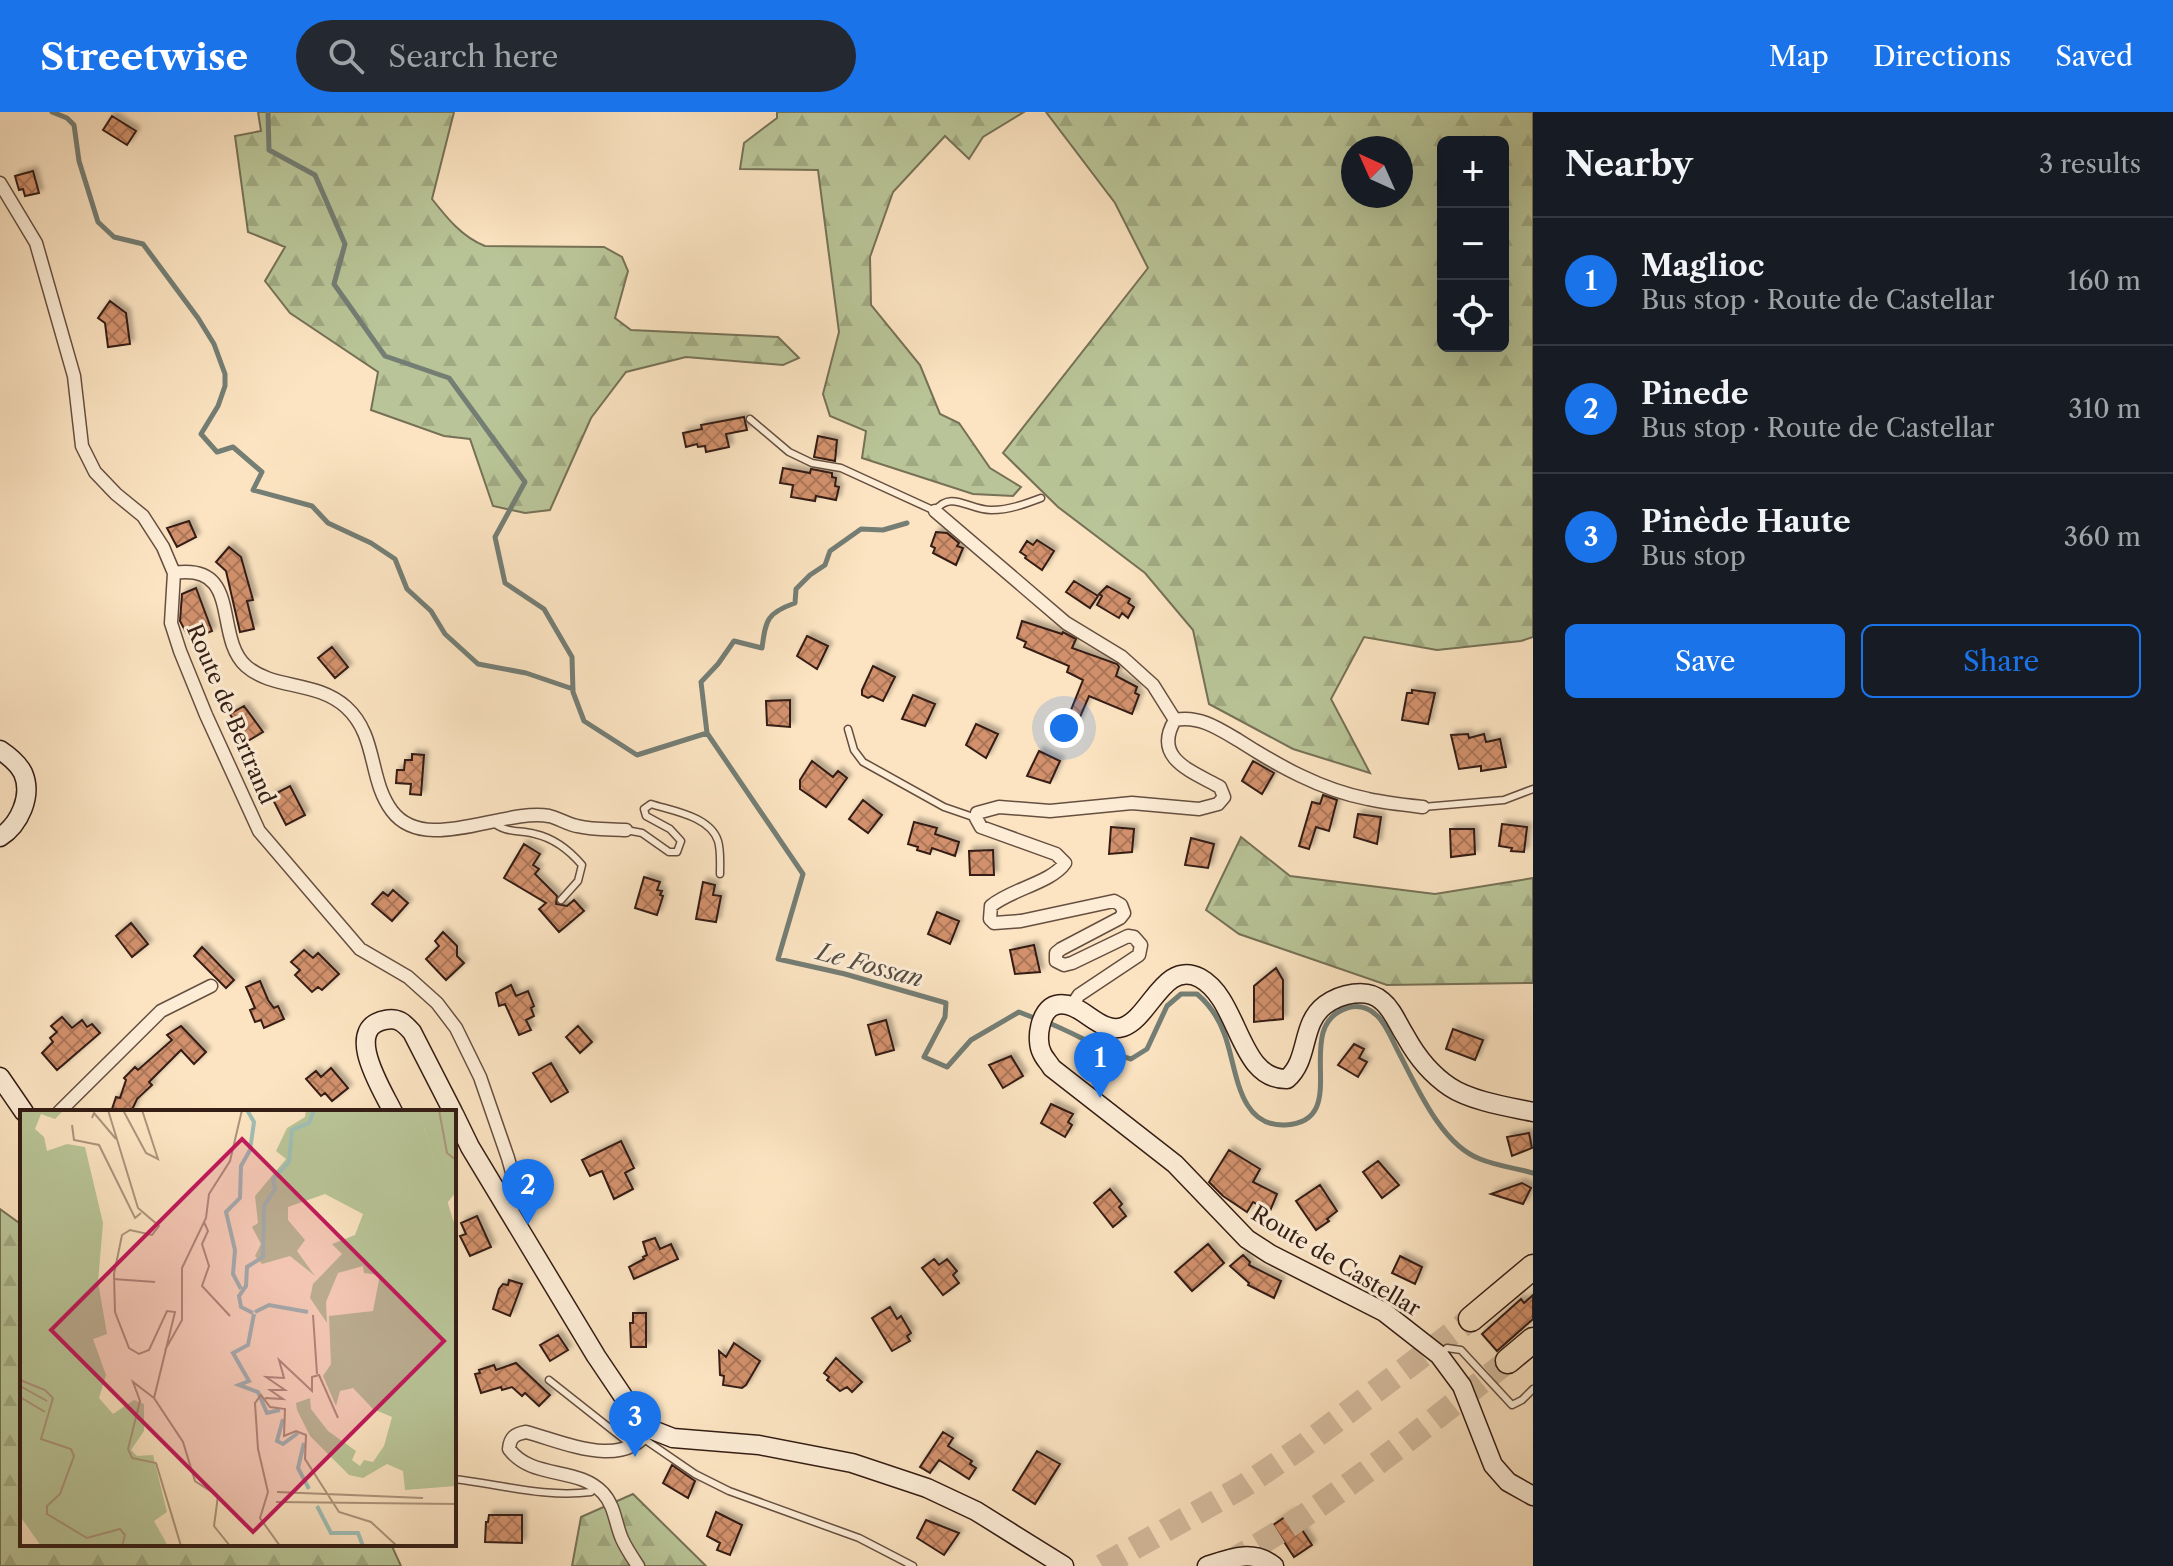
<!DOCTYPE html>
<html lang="en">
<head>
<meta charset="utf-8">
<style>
  body { margin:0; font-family:"Libre Caslon Text",serif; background:#242831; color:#f1f3f6 }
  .controls { position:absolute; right:24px; top:24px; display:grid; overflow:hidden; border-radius:12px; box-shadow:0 8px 32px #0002 }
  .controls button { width:72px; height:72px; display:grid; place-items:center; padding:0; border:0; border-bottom:2px solid #363941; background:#171b24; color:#f1f3f6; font:40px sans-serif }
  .compass { position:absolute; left:1341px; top:24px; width:72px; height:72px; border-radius:50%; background:#171b24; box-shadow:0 8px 32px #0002; rotate:315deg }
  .you { position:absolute; left:1064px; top:616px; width:28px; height:28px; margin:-20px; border:6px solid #fff; border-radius:50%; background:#1a73e8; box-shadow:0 0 0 12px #1a73e833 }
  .badge { display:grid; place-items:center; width:52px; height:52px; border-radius:50%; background:#1a73e8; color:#fff; font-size:26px; font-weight:700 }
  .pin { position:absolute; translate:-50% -66px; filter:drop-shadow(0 2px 4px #0008) }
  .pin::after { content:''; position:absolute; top:42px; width:28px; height:24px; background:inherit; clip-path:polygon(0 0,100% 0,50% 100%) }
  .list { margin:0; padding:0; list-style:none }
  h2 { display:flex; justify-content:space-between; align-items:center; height:104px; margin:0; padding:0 32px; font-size:34px }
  h2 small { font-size:26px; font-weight:400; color:#9ea1a6 }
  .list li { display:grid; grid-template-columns:52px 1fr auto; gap:24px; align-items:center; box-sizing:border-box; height:128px; padding:0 32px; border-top:2px solid #363941 }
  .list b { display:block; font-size:30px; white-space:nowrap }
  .list p { margin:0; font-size:26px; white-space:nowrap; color:#9ea1a6 }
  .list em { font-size:26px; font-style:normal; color:#9ea1a6 }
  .actions { display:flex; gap:16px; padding:24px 32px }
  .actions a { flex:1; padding:18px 0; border:2px solid #1a73e8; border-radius:12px; text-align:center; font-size:28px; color:#1a73e8 }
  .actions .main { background:#1a73e8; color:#fff }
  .icon { flex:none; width:44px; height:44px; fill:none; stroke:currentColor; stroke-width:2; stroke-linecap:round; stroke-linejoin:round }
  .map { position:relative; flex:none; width:1533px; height:1454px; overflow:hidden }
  header { display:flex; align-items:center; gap:48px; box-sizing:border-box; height:112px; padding:0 40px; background:#1a73e8; color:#fff }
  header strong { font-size:38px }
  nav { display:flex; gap:44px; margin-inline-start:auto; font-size:28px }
  .search { width:560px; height:72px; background:#242831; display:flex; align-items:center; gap:20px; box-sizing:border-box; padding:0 28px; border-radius:44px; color:#9ea1a6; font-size:30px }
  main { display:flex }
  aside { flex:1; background:#171b24 }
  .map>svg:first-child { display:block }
</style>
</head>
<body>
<header>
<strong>Streetwise</strong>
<div class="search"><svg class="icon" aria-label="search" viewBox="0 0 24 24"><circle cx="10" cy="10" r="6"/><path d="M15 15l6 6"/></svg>Search here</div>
<nav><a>Map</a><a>Directions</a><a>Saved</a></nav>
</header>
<main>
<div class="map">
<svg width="1533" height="1454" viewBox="0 0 1533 1454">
  <defs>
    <pattern id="forest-firs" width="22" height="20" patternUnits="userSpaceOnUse" patternTransform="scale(2)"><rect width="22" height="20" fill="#b9c598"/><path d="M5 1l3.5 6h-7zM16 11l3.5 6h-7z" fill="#a0a982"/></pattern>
    <pattern id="building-cross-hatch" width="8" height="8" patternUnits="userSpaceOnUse" patternTransform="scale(2)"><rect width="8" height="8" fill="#d2916c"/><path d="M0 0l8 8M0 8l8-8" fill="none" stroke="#ab7658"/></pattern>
    <filter id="shadow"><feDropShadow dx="4" dy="-4" stdDeviation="2" flood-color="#0004"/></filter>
  </defs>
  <rect width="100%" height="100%" fill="#fce4c2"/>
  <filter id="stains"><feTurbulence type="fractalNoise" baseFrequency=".0025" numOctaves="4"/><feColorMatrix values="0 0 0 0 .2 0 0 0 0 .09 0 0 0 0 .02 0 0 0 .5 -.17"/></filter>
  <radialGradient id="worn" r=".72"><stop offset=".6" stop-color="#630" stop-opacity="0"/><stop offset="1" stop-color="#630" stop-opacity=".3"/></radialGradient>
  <!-- forest -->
  <path fill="url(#forest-firs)" stroke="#767156" stroke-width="2" fill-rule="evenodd" d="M258,0h196l-22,87c15,19 30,38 53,47l119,1 18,10 6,14 -13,47 16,12 147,7 21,21 -16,7 -97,-8 -60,15 -35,46 -41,92 -25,3 -32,-7 -23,-67 -26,-3 -73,-26 7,-38 -88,-59 -25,-32 20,-34 -37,-15 -13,-96 26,-5z
    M777,0h247l-41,25 -14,22 -24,-23 -52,56 -23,65 1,48 49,60 20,49 19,9 31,45 31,19 -8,9 -40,-2 -111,-36 4,-27 -36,-15 -7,-22 16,-62 -21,-162 -78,-1 4,-26 33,-25z
    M1046,0h487v525l-12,4 -84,9 -73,-13 -33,62 39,74 -77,-24 -84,-45 -16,-74 -48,-57 -87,-66 -55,-54 145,-185 -33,-65zM1443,30h60v204h-60zM1353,36h48v48h-48z
    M1241,725l49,39 145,18 98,-16v105l-146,2 -148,-51 -33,-24z
    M0,1097l22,16v319h369l10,22h-401z
    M633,1382l73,72h-134l9,-49z"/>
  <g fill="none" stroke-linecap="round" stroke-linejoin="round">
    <!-- stream -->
    <path stroke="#747e75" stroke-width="5" d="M52,0l15,6 7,7 5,36 19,61 16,15 29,7 55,74 16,26 11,30v12l-7,20 -17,28 16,18 16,-5 29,25 -9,18 59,16 16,17 43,20 24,16 12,30 24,22 14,23 33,30 48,9 47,16
      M268,0l1,38 46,25 30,69 -11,40 51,72 64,22 76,104 -30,55 10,46 39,26 28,48 1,35 11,29 53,34 70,-22
      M907,411l-24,7 -22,-1 -31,22 -5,14 -15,10 -14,14 -1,14c-28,10 -29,16 -33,45l-28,-7 -16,23 -17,18 6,51 96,141 -25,85 67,15 101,29 -1,14 -21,40 23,10 24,-27 48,-28 18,7
      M1046,910c30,11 55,29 85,37l16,-10 20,-43 14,-12h16c12,10 21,23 27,39 13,32 12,94 61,92 70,-3 4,-98 62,-117 10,-3 20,-1 28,6 11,8 18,29 25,41 18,34 42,90 80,104 17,7 36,9 53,14"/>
  </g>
  <!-- building -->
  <path fill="url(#building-cross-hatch)" stroke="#341d14" stroke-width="2" filter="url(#shadow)" d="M112,4l24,15 -9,14 -24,-15z
    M33,59l6,22 -14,3 -2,-7 -4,1 -4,-14z
    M110,189l16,12 4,31 -22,3 -3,-24 -7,-5z
    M744,305l3,13 -21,4 3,13 -23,5 -1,-6 -7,1 -1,-3 -11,3 -3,-14 19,-4 -1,-4z
    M818,324l19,4 -2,21 -21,-4z
    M783,356l27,5 1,-4 21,4v4l4,1 -1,8 4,1 -3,13 -20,-4 -1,5 -24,-4 2,-12 -13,-2z
    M189,409l7,16 -19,10 -10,-19z
    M936,420l11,1 12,10 -2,3 6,2 -7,17 -23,-12 2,-5 -4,-2z
    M1037,428l17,11 -12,19 -17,-12 1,-2 -6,-4 7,-11 6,4z
    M229,435l12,10 12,43 -6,1 7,28 -14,3 -14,-61 -10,-9z
    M1074,469l24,15 -8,12 -24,-16z
    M1107,474l23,13 -2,4 6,4 -6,11 -6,-5 -3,5 -22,-13 5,-9 -3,-2z
    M196,476l16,43 -22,9 -10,-19 2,-27z
    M1022,509l40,13 1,-2 13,7 -4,9 45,16 2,3 -3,9 21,11 -2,6 4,2 -7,19 -43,-18 -12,28 -10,-4 16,-40 -16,-8 2,-6 -45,-19 2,-5 -9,-4z
    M807,524l21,10 -11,23 -20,-13z
    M332,535l16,20 -13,11 -17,-20z
    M873,554l22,11 -12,24 -11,-5 -4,2 -6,-3v-5z
    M1412,578l23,3 -7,31 -26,-4 5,-27h5z
    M913,583l22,9 -10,22 -23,-7z
    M790,588v27l-23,-2 -1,-24z
    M244,594l19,26 -17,10 -16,-28z
    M976,612l22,10 -12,24 -20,-13z
    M1468,622l1,4 15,-4 2,8 14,-3 6,28 -25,4v-5l-22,3 -8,-34z
    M1039,639l21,10 -10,22 -23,-7z
    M412,642l12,1 -3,40 -11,-1 1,-10 -15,-1 1,-13h7l1,-10h7z
    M812,649l21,16 5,-6 9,7 -21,29 -26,-18v-9z
    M1253,649l21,12 -12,21 -20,-13z
    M290,674l15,29 -19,10 -15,-29z
    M1323,683l14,5 -8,31 -13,-4 -7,22 -10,-3 13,-44 8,2z
    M863,688l19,15 -14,18 -19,-14z
    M1358,702l23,3 -4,27 -23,-7z
    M914,710l23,6 -2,6 24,8 -4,14 -23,-8 -2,6 -13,-4 1,-3 -10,-3z
    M1502,712l25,3 -3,25 -13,-1 1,-3 -13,-2z
    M1111,715l23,2 -2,23 -23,2z
    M1450,717h24l1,25 -24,3z
    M1191,726l23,6 -6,24 -23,-3z
    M524,732l16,10 -7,11 6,4 -4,5 22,22 -1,8 11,2 7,-6 10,11 -25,21 -20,-23 7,-6 -42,-25z
    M993,738l1,25h-24l-1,-24z
    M644,765l16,5 -3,8 5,1 -2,4 3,1 -6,19 -22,-7z
    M703,770l12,3 -2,10 8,1 -5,26 -20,-3z
    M393,778l15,13 -16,18 -20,-17 11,-12 5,4z
    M937,800l22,9 -9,23 -22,-10z
    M131,811l17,21 -16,13 -16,-21z
    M443,820l14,14v10l7,7 -18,17 -20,-21 13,-13 -4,-5z
    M1034,833l6,27 -25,2 -5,-24z
    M202,835l32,33 -8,8 -32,-32z
    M304,838l9,8 5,-5 21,21 -17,16 -4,-3 -6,5 -17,-17 5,-5 -9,-8z
    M1276,856l7,12v39l-29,3v-36z
    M260,869l8,19 6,8 4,-2 6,13 -20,9 -3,-8 -6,2 -5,-12 5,-2 -9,-21z
    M511,873l5,11 12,-5 6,15 -3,2 3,8 -8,4 5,10 -12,5 -14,-31 -6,2 -3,-13z
    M62,905l10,11 10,-8 5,7 5,-3 8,9 -43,37 -15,-17 11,-11 -3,-4 7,-6 -6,-6z
    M886,908l8,30 -18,5 -8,-30z
    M181,914l25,26 -12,12 -13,-14 -32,32 3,3 -15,14 -6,13h-20l5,-15 4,1 6,-18 -2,-2 11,-11 3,3 34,-30 -5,-5z
    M578,914l14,16 -12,11 -14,-16z
    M1453,917l30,11 -8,20 -29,-11z
    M1354,932l10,5 -5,9 8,4 -9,15 -20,-12z
    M1011,944l12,20 -20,12 -14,-23z
    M551,951l17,29 -17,10 -18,-29z
    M331,956l17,20 -16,13 -7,-8 -4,3 -15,-17 10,-8 5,6z
    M1051,992l22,10 -5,8 4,3 -7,12 -24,-14z
    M1529,1021l3,15 -20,8 -5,-19z
    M621,1029l13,27 -9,5 8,16 -19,10 -12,-28 -12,5 -8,-16z
    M1229,1038l31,19 -7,13 24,12 -7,17 -17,-9 -6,10 -24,-16 -14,-14z
    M1378,1049l21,24 -17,13 -19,-26z
    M1522,1071l9,5 -8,16 -32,-10z
    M1320,1073l17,26 -10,8 2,2 -13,9 -20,-29z
    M1110,1077l12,15 -3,3 7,9 -13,11 -19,-24z
    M477,1104l14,31 -21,9 -10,-20 6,-2 -5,-11z
    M655,1126l5,11 11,-5 7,15 -44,20 -5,-12 15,-8 -1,-2 4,-2 -4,-13z
    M1208,1132l16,19 -32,28 -17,-19z
    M1243,1143l7,7 -1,3 32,16 -7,17 -26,-13 1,-2 -19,-17z
    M1400,1144l22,11 -7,17 -23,-11z
    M934,1147l5,6 8,-6 10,12 -4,4 6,8 -16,12 -21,-27z
    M509,1168l13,4 -12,32 -17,-7 6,-20 4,-5 5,1z
    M1533,1183v24l-36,32 -15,-17 39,-35 3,4z
    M890,1195l7,12 4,-3 10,17 -4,3 3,5 -18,10 -20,-33z
    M633,1201h13v34h-15l-1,-24h3z
    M558,1223l10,15 -18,11 -10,-16z
    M734,1231l26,18 -14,24 -4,3 -19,-3 1,-9 -4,-1 -1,-24 7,6z
    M836,1246l26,24 -10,10 -5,-5 -7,4 -13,-11 2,-3 -5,-4z
    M516,1251l34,32 -11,11 -14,-13 -3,3 -10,-9 -10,3 -1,-3 -20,6 -6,-19 5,-1 -1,-3 15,-5 2,5z
    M943,1320l10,6 -5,8 24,15 -2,3 6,4 -7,11 -30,-19 -9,13 -10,-6z
    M1037,1339l23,13 -25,40 -22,-14z
    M672,1353l23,16 -7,17 -25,-15z
    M716,1400l26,13 -12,30 -13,-5 3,-7 -13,-7z
    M1291,1401l21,32 -18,12 -21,-32z
    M489,1403h33v28l-37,-1 1,-20h2z
    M926,1408l33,13 -15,22 -27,-17z"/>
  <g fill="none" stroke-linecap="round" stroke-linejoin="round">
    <!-- highway-tunnel -->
    <path stroke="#d4bc9f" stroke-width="24" stroke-dasharray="24 12" stroke-linecap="butt" d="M1227,1451c101,-56 191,-131 281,-202
      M1102,1454l140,-79 61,-41 168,-127"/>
    <!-- lane casing -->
    <g stroke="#664f40" stroke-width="9">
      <path id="lane" d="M750,307l39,33 23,11 29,5 94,43c16,-22 35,0 57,-1 17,0 33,-6 49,-12
        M848,617l6,21 9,12 81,45 32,11
        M1423,695l81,-7 29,-11
        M493,710c11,11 27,8 42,12 18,4 35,17 47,31l-4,16 -17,19
        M626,718l16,3 27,19h8l4,-11 -11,-12 -24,-13 -2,-7 7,-5c21,7 59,12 67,37 3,10 2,23 2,33
        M1441,1241l6,-5 14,2 51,55 10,-5 11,-11
        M549,1268l81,64
        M644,1327l51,35 34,17 130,47 54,28
        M454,1367c46,5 90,19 137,13l3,-5"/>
    </g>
    <!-- street casing -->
    <g stroke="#664f40" stroke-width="15">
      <path id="street" d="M0,71l36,60 38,133 8,70 13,26 21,22 27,22 20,31 11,26 -3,50 9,28 26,64 53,116 101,118 48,28 29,26 19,25 24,49 28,81 8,29v15l-7,8
        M935,399l131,112 56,34 31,28 22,35
        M174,461c69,-10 39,63 72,93 27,24 70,14 100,41 32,29 22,72 46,104 33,44 111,-3 157,5 9,2 18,8 28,10 16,4 33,3 49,4
        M1071,895l8,-12 60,-40 2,-10 -7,-8 -6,-1 -56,27 -8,2 -8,-4v-8l5,-4 59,-31 4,-5 -3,-8 -7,-4 -93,20 -27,2 -4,-4 1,-13c20,-17 60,-23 74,-43l-9,-9 -75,-27 -5,-9 1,-5 22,-6 51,4 82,-8 67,6 19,-5 6,-7 -4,-10c-29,-16 -68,-29 -45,-67 23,-5 43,8 63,20 39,25 83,50 130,59 18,4 37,6 55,8
        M59,1000l102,-101 50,-25
        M638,1454c-6,-9 -12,-18 -16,-27 -7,-16 -7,-33 -19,-46 -25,-27 -71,-13 -94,-44 1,-12 6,-15 17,-17 38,10 98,39 124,-3"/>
    </g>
    <!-- secondary casing -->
    <g stroke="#341d14" stroke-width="21">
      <path id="secondary" d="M0,638c9,6 18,13 23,23 10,23 -4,52 -23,64
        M0,965l24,35
        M393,1000c-10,-21 -51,-84 -8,-92 13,-3 19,3 27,12l41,80
        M1533,1000c-24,-5 -62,-11 -83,-25 -18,-12 -33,-30 -44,-50 -8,-12 -13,-27 -24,-36 -15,-14 -42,-7 -57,4 -25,19 -15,54 -38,74 -49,1 -47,-79 -87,-101 -36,-19 -50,40 -77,49 -25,8 -42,-28 -67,-22 -16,4 -21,35 -14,48 2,5 7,10 10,15l123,96 72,75 23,15 114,58 55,43 23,31 31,79 15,17 25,14
        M454,1002l16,33 126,209 35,52 19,21 23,9 86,7 93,18 75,25 49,23 88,55
        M1207,1454c24,-8 46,-17 67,0"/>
    </g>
    <!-- highway casing -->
    <g stroke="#341d14" stroke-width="27">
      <path id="highway" d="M1471,1207l62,-52
        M1508,1249l25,-21"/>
    </g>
    <!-- lane -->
    <use href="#lane" stroke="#fdedd7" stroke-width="6"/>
    <!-- street -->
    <use href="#street" stroke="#fdedd7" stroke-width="12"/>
    <!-- secondary -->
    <use href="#secondary" stroke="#fdedd7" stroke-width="18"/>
    <!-- highway -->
    <use href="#highway" stroke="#fce4c2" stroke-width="24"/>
  </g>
  <g text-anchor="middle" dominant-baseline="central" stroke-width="6" stroke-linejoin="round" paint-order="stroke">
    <!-- street labels -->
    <g font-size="22" fill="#341d14" stroke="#fdedd7">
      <text transform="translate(231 602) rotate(67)">Route de Bertrand</text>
      <text transform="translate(1336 1149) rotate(31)">Route de Castellar</text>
    </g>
    <!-- water labels -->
    <g font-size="24" font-style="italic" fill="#544d44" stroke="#fdedd7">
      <text transform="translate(870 853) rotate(15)">Le Fossan</text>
    </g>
  </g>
  <!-- overview -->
  <g transform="translate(20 998)">
    <rect width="436" height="436" fill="#fce4c2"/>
    <path d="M404,0h32v82l-9,11 -23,-75z" fill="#b9c598"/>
    <path d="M0,0h44l-9,9 -14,-5 -6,15 9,8 3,14 20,-7 18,3 18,76 -5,59 9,52 -14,5 13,36 -7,23 14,16 21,-14 10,4v27l-13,19 6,6 16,-1 14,57 -13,9 14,25h-127l-21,-30zM286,0h118v18l32,101v257l-51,4 -2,-19 -16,-7 -24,14 -14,-3 -39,-39 -13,-26 -1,-7 14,-5 1,11 17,22 28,20 -4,9 8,6 4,-6 9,2 11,-16 8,-29 -19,-8 -20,-21 -13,3 -4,15 -13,-30 8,-12 -2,-48 44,-5 7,-36 -16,-2 -1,-7 -25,7 -12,29 1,21 -17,-25 3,-14 29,-30 -10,-10 23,-9 8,-21 -38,-20 -37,13v13l17,20 -8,11 18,25 -25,-20 -28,8 -7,-8 6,-12 -9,-17 6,-4 -3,-27 31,-37 -10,-8 11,-23 18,-11z" fill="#b9c598"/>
    <path fill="none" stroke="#9fbeb5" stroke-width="4" d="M221,179l-8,-15 2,-24 -9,-38 14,-14 1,-32 9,-16 4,-28 -7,-12M235,202l14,-7 39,7M233,203l-12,-6 -2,-11 7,-10 1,-19 16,-10 1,-51 11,-17 -2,-10 16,-17 3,-32 17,-7 5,-13M234,204l-6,31 -15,8 16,28 -10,4 19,7 9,21 13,-3M263,309l-6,22 6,3 15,-11M284,333l-6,25 11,21M297,396l14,27h27l5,13"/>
    <path fill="none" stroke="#ac947c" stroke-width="2" d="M88,0l30,98 21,18 -7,9 -22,-5 -8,5 -8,39 1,38 14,36 10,6 10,-4 18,-39 8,1 -21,86 29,44 12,39 23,15 -4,30 16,20M103,0l23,43 12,6 -16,-49M419,0l8,43 9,7M72,8l2,-5 22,26M52,15l2,15 25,5 36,73 6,-5M184,112l4,9 -6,13 7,22 -7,20 28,30M93,169l42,3M293,205l4,59M145,240l17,-30v-52l24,-50 3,-24 21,-33 12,-51M0,270l25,10 8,8 -12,41 30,10 3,7 -14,38 -13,12v8l40,24 33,-9 5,6 -3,11M0,276l27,15M0,287l25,15M134,288l-21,-16 7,19 -12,48 4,9 24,5 25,83M245,288l18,1 -13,-9h15l-19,-13 18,1 -5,-18 33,31v-14l7,-2 19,43M257,382l146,6M256,392l180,2M260,436l-20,-28 8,-26 -10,-43 -3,-46 6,-8 9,12 15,2 -1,27 12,-5 10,4 -1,24 34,53 32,10 26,24"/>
    <path fill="#c2185b" fill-opacity="0.15" stroke="#c2185b" stroke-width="4" d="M222,29l202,202 -191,191 -202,-202z"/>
    <rect width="436" height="436" fill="none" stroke="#341d14" stroke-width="4"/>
  </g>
  <rect width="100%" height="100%" filter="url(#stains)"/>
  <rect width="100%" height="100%" fill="url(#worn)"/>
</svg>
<div class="controls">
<button>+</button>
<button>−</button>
<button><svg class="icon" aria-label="locate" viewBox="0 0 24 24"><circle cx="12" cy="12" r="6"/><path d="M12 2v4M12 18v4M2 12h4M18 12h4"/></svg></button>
</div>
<svg class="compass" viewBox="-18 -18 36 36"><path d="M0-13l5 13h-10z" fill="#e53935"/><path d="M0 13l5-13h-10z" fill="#9ea1a6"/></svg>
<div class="you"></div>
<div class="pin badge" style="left:1100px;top:986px">1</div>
<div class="pin badge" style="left:528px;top:1113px">2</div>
<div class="pin badge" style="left:635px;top:1345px">3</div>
</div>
<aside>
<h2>Nearby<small>3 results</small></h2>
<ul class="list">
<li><span class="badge">1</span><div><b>Maglioc</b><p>Bus stop · Route de Castellar</p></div><em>160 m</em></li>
<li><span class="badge">2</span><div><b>Pinede</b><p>Bus stop · Route de Castellar</p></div><em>310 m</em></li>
<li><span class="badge">3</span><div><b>Pinède Haute</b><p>Bus stop</p></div><em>360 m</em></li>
</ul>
<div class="actions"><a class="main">Save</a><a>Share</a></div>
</aside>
</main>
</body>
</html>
